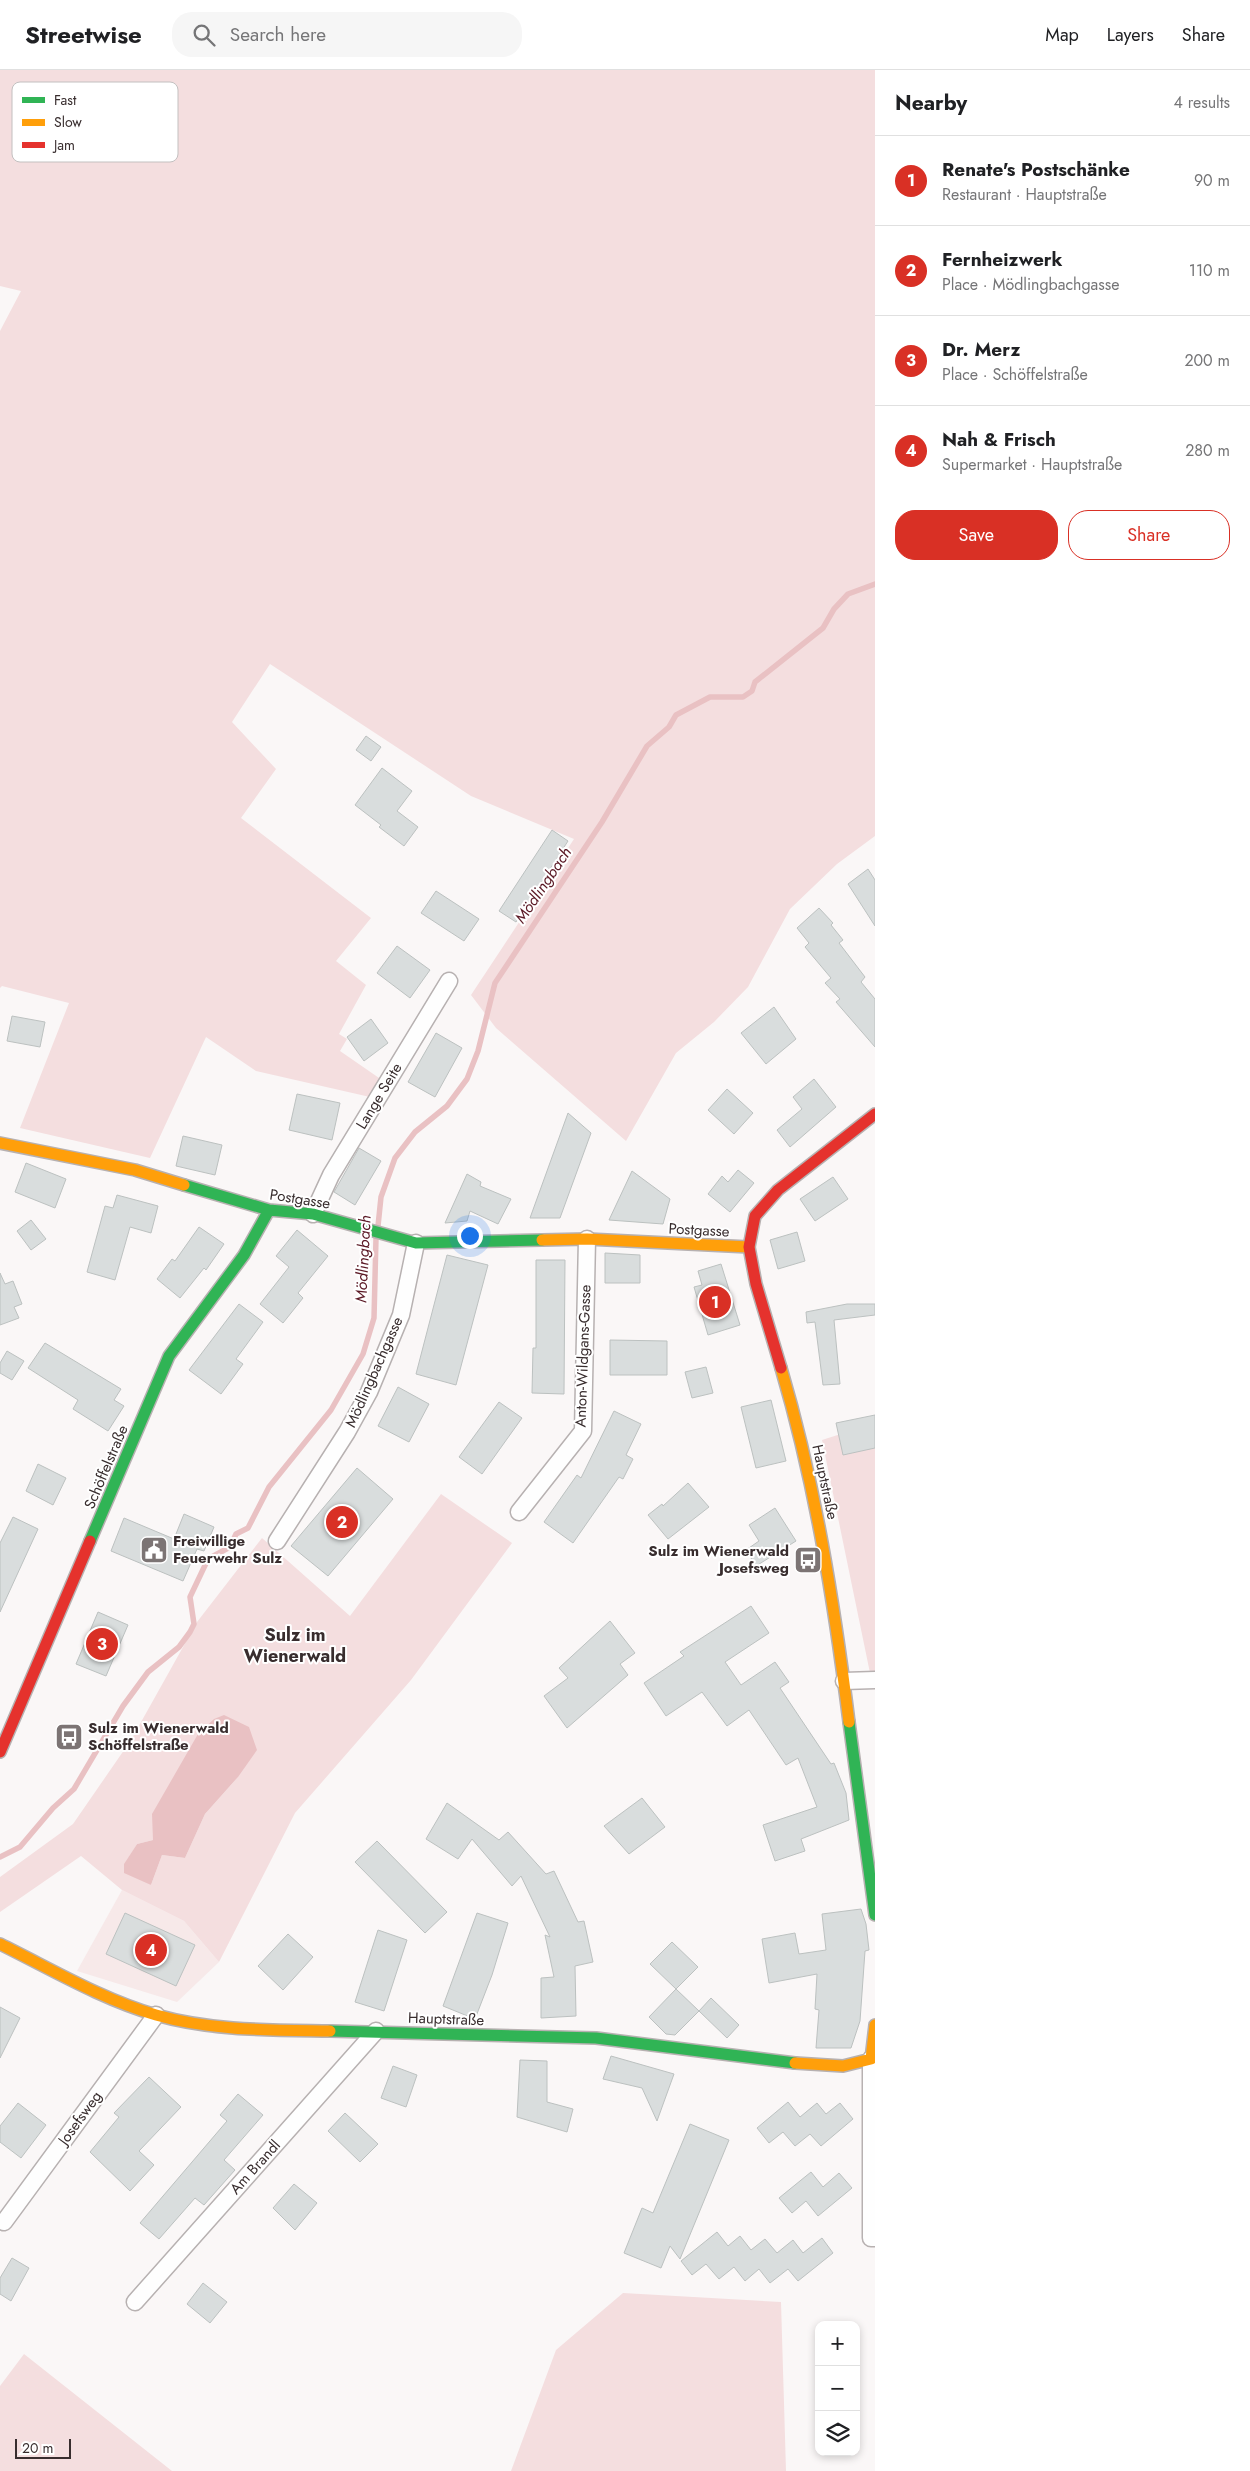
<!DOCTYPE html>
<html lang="en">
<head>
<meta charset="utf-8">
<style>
  body { margin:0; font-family:Jost,sans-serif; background:#f6f6f6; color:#202124 }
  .controls { position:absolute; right:15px; bottom:15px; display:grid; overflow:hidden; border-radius:10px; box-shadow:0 2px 8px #0003 }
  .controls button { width:45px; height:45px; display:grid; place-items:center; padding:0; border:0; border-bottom:1px solid #e0e0e0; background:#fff; color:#202124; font:25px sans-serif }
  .scale { position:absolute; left:15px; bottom:12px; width:56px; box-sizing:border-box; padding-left:5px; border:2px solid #382d2e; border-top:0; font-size:14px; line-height:18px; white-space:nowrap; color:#382d2e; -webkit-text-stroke:4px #fff; paint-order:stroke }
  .you { position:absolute; left:469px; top:1165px; width:18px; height:18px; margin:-12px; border:4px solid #fff; border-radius:50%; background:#1a73e8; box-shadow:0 0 0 8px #1a73e833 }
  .badge { display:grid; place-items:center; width:32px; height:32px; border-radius:50%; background:#d93025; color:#fff; font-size:16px; font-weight:700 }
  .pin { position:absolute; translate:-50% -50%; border:2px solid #fff; box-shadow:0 1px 5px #0006 }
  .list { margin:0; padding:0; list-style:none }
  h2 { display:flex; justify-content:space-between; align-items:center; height:65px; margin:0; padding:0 20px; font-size:21px }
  h2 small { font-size:16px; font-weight:400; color:#757577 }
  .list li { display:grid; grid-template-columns:32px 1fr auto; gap:15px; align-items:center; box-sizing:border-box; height:90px; padding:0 20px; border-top:1px solid #e0e0e0 }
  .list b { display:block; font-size:19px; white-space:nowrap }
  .list p { margin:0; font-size:16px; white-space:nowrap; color:#757577 }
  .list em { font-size:16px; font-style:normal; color:#757577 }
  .actions { display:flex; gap:10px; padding:15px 20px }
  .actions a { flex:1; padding:11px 0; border:1px solid #d93025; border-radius:20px; text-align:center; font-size:18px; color:#d93025 }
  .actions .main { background:#d93025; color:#fff }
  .icon { flex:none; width:28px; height:28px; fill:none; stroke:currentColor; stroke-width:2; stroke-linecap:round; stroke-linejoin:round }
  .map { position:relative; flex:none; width:875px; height:2401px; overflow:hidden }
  header { display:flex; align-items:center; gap:30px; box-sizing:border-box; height:70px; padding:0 25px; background:#fff; border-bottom:1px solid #e0e0e0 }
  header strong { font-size:24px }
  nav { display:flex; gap:28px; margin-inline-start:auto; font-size:18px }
  .search { width:350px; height:45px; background:#f6f6f6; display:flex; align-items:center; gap:12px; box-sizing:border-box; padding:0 18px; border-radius:20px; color:#757577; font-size:19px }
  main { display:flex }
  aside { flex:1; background:#fff }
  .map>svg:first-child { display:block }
</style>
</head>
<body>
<header>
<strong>Streetwise</strong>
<div class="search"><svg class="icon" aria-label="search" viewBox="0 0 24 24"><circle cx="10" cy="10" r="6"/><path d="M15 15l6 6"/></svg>Search here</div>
<nav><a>Map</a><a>Layers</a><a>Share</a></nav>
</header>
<main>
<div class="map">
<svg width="875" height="2401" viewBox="0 0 875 2401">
  <rect width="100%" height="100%" fill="#faf7f7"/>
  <!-- built -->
  <path fill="#f7e9e9" d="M122,1820l62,31 35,41 -42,40 -100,-31z"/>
  <!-- green -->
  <path fill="#f4dedf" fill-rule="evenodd" d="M0,0h875v766l-38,28 -47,45 -42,78 -34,35 -38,31 -50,88 -130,-113 -25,-33 103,-156 -103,-43 -201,-132 -38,58 44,47 -35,49 130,100 -35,43 30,24 -27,49 8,5 -7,12 42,29 -12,17 -114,-26 -50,-34 -56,121 -130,-30 49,-125 -67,-17 -2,2v-657l21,-40 -21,-5z
    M875,1353v250h-5l-48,-233z
    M441,1424l71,49 -101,137 -116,133 -76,149 -35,-41 -62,-31 -41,-34 -81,56v-35l73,-53 58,-84 66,-118 65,-84 88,78zM238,1707l-33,37 -20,44 -23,-3 -11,30 -27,-20 13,-21 16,-4z
    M623,2223l158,9 5,169h-275l45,-121z
    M24,2284l148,117h-172v-85z"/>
  <!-- water -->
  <path fill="#e9c1c3" d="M224,1645l25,12 8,23 -19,27 -33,37 -20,44 -23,-3 -11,30 -27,-12v-9l13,-20 16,-4 -1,-26 46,-80 16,-15z"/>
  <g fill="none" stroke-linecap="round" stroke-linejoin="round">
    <!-- stream -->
    <path stroke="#e9c1c3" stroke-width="5.5" d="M378,1156l3,-29 14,-39 20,-26 32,-26 20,-27 11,-28 17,-68 107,-161 45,-76 22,-19 7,-12 34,-18h33l9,-6 3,-9 68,-54 11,-19 14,-15 27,-10
      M0,1787l20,-10 33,-39 21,-19 49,-83 25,-34 31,-25 11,-15 4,-8 -4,-27 18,-38 22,-12 6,-13 12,-6 21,-41 62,-77 32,-56 11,-36 2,-80"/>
  </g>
  <!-- building -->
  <path fill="#d9dddd" stroke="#bcc1c0" d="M366,666l15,11 -10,14 -15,-11z
    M382,698l30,23 -15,20 21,16 -14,19 -25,-19 2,-2 -26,-20z
    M552,760l16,11 -52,81 -17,-11z
    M868,799l7,11v46l-27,-42z
    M436,821l43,28 -15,22 -43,-28z
    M819,838l14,15 -2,2 12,15 -4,3 26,34 -4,5 14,17v48l-39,-45 4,-3 -15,-16 6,-5 -26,-31 4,-4 -12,-15z
    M397,876l33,24 -20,28 -33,-25z
    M774,937l22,32 -30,25 -25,-31z
    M12,946l33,6 -5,25 -33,-6z
    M371,949l17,24 -24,18 -17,-24z
    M436,963l26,15 -27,49 -27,-15z
    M814,1009l22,28 -46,40 -13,-17 25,-21 -9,-12z
    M727,1019l26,24 -19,21 -26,-24z
    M297,1024l43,9 -8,37 -43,-10z
    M568,1043l23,20 -31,85h-30z
    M183,1066l39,9 -7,30 -39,-9z
    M359,1078l22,13 -26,44 -21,-13z
    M26,1093l40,16 -11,29 -40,-16z
    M738,1100l16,13 -24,29 -22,-18 14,-18 6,6z
    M632,1101l38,28 -7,25 -54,-4z
    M467,1104l14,8 -1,4 31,13 -13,25 -28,-13 -3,10 -22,2z
    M833,1107l15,22 -33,22 -15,-22z
    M117,1125l41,11 -7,27 -21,-6 -15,53 -28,-8 18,-66 8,2z
    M31,1150l15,19 -15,11 -14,-19z
    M199,1157l25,17 -18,26 -2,-2 -24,30 -23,-19 15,-20 3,2z
    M297,1160l31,26 -30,37 5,5 -20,25 -23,-19 29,-37 -13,-11z
    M797,1162l8,29 -27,8 -8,-29z
    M605,1183l35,2v28h-35z
    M447,1185l41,10 -32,120 -40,-11z
    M536,1190h29l-1,134 -32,-1 1,-45h3z
    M721,1194l19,61 -32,10 -14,-48 8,-2 -4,-14z
    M0,1203l5,11 8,-3 9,23 -8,3 5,11 -19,7z
    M239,1234l24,18 -27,37 7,5 -22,30 -32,-24z
    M847,1234h28v11l-41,5 6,64 -17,1 -8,-63 -8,1 -1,-11z
    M610,1270l57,1v34h-57z
    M45,1273l76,46 -7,11 10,6 -16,25 -35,-22 5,-9 -50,-32z
    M7,1281l17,10 -12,19 -12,-7v-10z
    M706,1297l7,26 -21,5 -7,-26z
    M398,1317l31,17 -20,38 -31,-16z
    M771,1330l15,61 -30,7 -15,-61z
    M499,1332l23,16 -40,56 -23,-17z
    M614,1341l27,13 -15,31 7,4 -10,20 -4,-2 -46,66 -29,-21 33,-47 4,3z
    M875,1345v33l-32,7 -7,-32z
    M38,1394l28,14 -13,27 -27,-14z
    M357,1398l36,31 -65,77 -37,-30z
    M688,1413l21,24 -41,32 -20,-24 14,-11 1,2z
    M775,1438l21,33 -40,25 -10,-16 13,-9 -10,-16z
    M184,1444l30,13 -10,24 -7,-2 -14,32 -72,-30 13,-33 50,21z
    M13,1447l25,12 -38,83v-69z
    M751,1536l18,27 -44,29 16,23 34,-23 14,20 -9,6 51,76 3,-1 12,30 3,27 -48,19 4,12 -30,10 -12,-36 54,-18 -19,-49 -12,7 -37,-55 -22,16 -25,-34 -36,24 -22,-33 40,-27 -4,-4z
    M98,1542l30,13 -22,51 -30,-12z
    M610,1551l25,32 -15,11 8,11 -61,53 -23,-32 24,-18 -9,-10z
    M642,1728l23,29 -36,27 -25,-28z
    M447,1733l52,37 9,-8 38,42 8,-3 24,51 6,-1 9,41 -18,4 1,50 -35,2v-40l13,-1 -9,-42 5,2 -29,-61 -9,10 -40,-47 -14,20 -32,-20z
    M377,1771l70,71 -22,21 -70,-71z
    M861,1839l5,15 3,26 -4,1 -5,70 -9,27h-35l3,-38 -4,-1 2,-35 -48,9 -7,-44 33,-6 4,21 27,-4 -4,-36z
    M125,1843l70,32 -19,41 -70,-32z
    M477,1843l31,10 -16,52 -17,44 -32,-13z
    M378,1860l29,10 -23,71 -29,-9z
    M288,1864l25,23 -30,33 -25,-24z
    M672,1872l26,25 -22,22 -26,-25z
    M676,1919l23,22 -24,24 -9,-1 -17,-17z
    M711,1928l28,27 -12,13 -28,-27z
    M0,1937l20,11 -20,40z
    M611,1986l63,18 -17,47 -15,-33 -39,-9z
    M520,1990l27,1v41l26,7 -6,23 -50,-15z
    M393,1996l24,9 -11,32 -25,-9z
    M149,2007l32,30 -42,44 15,14 -24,26 -40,-39 29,-35 -5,-4z
    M238,2024l25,21 -39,45 11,10 -31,35 -9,-7 -36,41 -19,-16 87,-102 -7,-6z
    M788,2032l12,15 17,-14 9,11 14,-11 13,16 -32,27 -11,-12 -15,12 -12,-14 -14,11 -12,-15z
    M18,2033l28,22 -25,33 -21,-16v-16z
    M345,2043l33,31 -18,18 -32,-31z
    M690,2054l39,16 -49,119 -10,-13 -9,22 -37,-15 18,-45 11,5z
    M811,2102l12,15 16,-14 13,15 -34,28 -12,-15 -14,12 -13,-15z
    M294,2114l23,19 -22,27 -22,-22z
    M717,2162l11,14 12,-10 11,14 14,-11 12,14 16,-13 10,13 19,-15 11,15 -35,28 -10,-12 -18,14 -11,-14 -14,12 -11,-14 -15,12 -13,-15 -14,11 -11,-14z
    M12,2188l17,10 -18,33 -11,-7v-16z
    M203,2213l24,19 -17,21 -23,-19z"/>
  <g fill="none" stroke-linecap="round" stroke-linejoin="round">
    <!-- street casing -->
    <g stroke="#b7b1b1" stroke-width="19">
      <path id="street" d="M313,1144l18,-39 118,-194
        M519,1442l64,-81 4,-192
        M277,1471l70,-109 22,-40 32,-77 15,-72
        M844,1611l31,-1
        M871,1989v179h4
        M4,2152l152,-207
        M135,2232l241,-271"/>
    </g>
    <!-- fast casing -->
    <g stroke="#b7b1b1" stroke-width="14">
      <path id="fast" d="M184,1115l85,25 44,4 103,29 126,-3
        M90,1471l79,-185 75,-101 25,-45
        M849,1652l26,193
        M330,1961l266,7 199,25"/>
    </g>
    <!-- slow casing -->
    <g stroke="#b7b1b1" stroke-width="14">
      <path id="slow" d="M0,1073l135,27 49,15
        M542,1170l45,-1 162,8
        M781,1298c34,115 53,234 68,354
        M0,1874c51,25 101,55 156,71 56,16 116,15 174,16
        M795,1993l48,3 28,-7 4,-34"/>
    </g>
    <!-- jam casing -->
    <g stroke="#b7b1b1" stroke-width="14">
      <path id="jam" d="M781,1298l-25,-84 -7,-37 6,-31 23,-26 97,-76
        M0,1682l90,-211"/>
    </g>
    <!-- street -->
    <use href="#street" stroke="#fefefe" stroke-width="16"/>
    <!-- fast -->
    <use href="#fast" stroke="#30b455" stroke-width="11"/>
    <!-- slow -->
    <use href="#slow" stroke="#ff9f0a" stroke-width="11"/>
    <!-- jam -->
    <use href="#jam" stroke="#e5322d" stroke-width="11"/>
  </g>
  <!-- icons -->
  <defs>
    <g id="civic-square" transform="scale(1.4375)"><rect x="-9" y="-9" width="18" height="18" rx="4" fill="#7c7474" stroke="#fff"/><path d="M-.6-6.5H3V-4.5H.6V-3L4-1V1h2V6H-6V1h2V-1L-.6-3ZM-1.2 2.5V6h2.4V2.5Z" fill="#fff"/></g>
    <g id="bus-square" transform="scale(1.4375)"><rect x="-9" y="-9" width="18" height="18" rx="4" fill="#7c7474" stroke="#fff"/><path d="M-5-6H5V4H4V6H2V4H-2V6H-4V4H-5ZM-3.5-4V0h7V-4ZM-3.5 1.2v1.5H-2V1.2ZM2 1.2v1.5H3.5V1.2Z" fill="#fff"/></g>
  </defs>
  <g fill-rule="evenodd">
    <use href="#civic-square" x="154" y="1480"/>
    <use href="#bus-square" x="808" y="1490"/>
    <use href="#bus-square" x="69" y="1667"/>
  </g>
  <g text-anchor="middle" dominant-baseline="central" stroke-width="4" stroke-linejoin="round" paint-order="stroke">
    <!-- street labels -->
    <g font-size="15" fill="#382d2e" stroke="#fff">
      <text transform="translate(379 1026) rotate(-59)">Lange Seite</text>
      <text transform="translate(300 1129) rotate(9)">Postgasse</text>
      <text transform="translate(699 1160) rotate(3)">Postgasse</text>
      <text transform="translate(583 1286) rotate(-88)">Anton-Wildgans-Gasse</text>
      <text transform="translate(374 1302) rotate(-66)">Mödlingbachgasse</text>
      <text transform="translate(106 1397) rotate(-67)">Schöffelstraße</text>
      <text transform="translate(825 1412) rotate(78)">Hauptstraße</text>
      <text transform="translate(446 1949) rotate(2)">Hauptstraße</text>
      <text transform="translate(80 2048) rotate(-54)">Josefsweg</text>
      <text transform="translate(255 2097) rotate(-48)">Am Brandl</text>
    </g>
    <!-- poi labels -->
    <g font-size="15" font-weight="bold" fill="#382d2e" stroke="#fff" text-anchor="start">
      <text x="173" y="1471">Freiwillige<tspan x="173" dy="17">Feuerwehr Sulz</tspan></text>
      <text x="789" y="1481" text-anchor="end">Sulz im Wienerwald<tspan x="789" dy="17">Josefsweg</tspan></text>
      <text x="88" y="1658">Sulz im Wienerwald<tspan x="88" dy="17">Schöffelstraße</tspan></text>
    </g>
    <!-- water labels -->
    <g font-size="16" font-style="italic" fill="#5b1925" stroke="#fff">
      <text transform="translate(543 815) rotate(-56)">Mödlingbach</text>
      <text transform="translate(363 1189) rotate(-87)">Mödlingbach</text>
    </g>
    <!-- quarter labels -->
    <g font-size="18" font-weight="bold" fill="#382d2e" stroke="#fff">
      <text x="295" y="1565">Sulz im<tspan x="295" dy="21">Wienerwald</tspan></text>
    </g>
  </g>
  <!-- legend -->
  <rect x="12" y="12" width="166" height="80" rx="8" fill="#fff" stroke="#c3c0c0" stroke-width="1"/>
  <rect x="22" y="27" width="23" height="6" fill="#30b455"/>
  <rect x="22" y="49" width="23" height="7" fill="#ff9f0a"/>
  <rect x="22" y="72" width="23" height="6" fill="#e5322d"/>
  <g font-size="14" fill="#382d2e">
    <text x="54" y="35">Fast</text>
    <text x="54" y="57">Slow</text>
    <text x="54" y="80">Jam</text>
  </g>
</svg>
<div class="controls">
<button>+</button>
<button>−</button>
<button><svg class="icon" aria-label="layers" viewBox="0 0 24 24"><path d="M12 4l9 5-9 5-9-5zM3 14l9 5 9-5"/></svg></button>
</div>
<div class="scale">20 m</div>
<div class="you"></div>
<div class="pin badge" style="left:715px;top:1232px">1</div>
<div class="pin badge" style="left:342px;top:1452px">2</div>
<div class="pin badge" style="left:102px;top:1574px">3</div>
<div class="pin badge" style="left:151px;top:1880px">4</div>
</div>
<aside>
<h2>Nearby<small>4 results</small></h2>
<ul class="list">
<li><span class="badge">1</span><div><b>Renate's Postschänke</b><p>Restaurant · Hauptstraße</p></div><em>90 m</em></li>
<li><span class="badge">2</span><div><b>Fernheizwerk</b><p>Place · Mödlingbachgasse</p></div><em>110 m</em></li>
<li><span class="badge">3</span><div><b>Dr. Merz</b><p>Place · Schöffelstraße</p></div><em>200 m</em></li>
<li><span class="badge">4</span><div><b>Nah &amp; Frisch</b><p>Supermarket · Hauptstraße</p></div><em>280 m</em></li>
</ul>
<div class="actions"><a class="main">Save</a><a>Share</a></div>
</aside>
</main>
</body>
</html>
